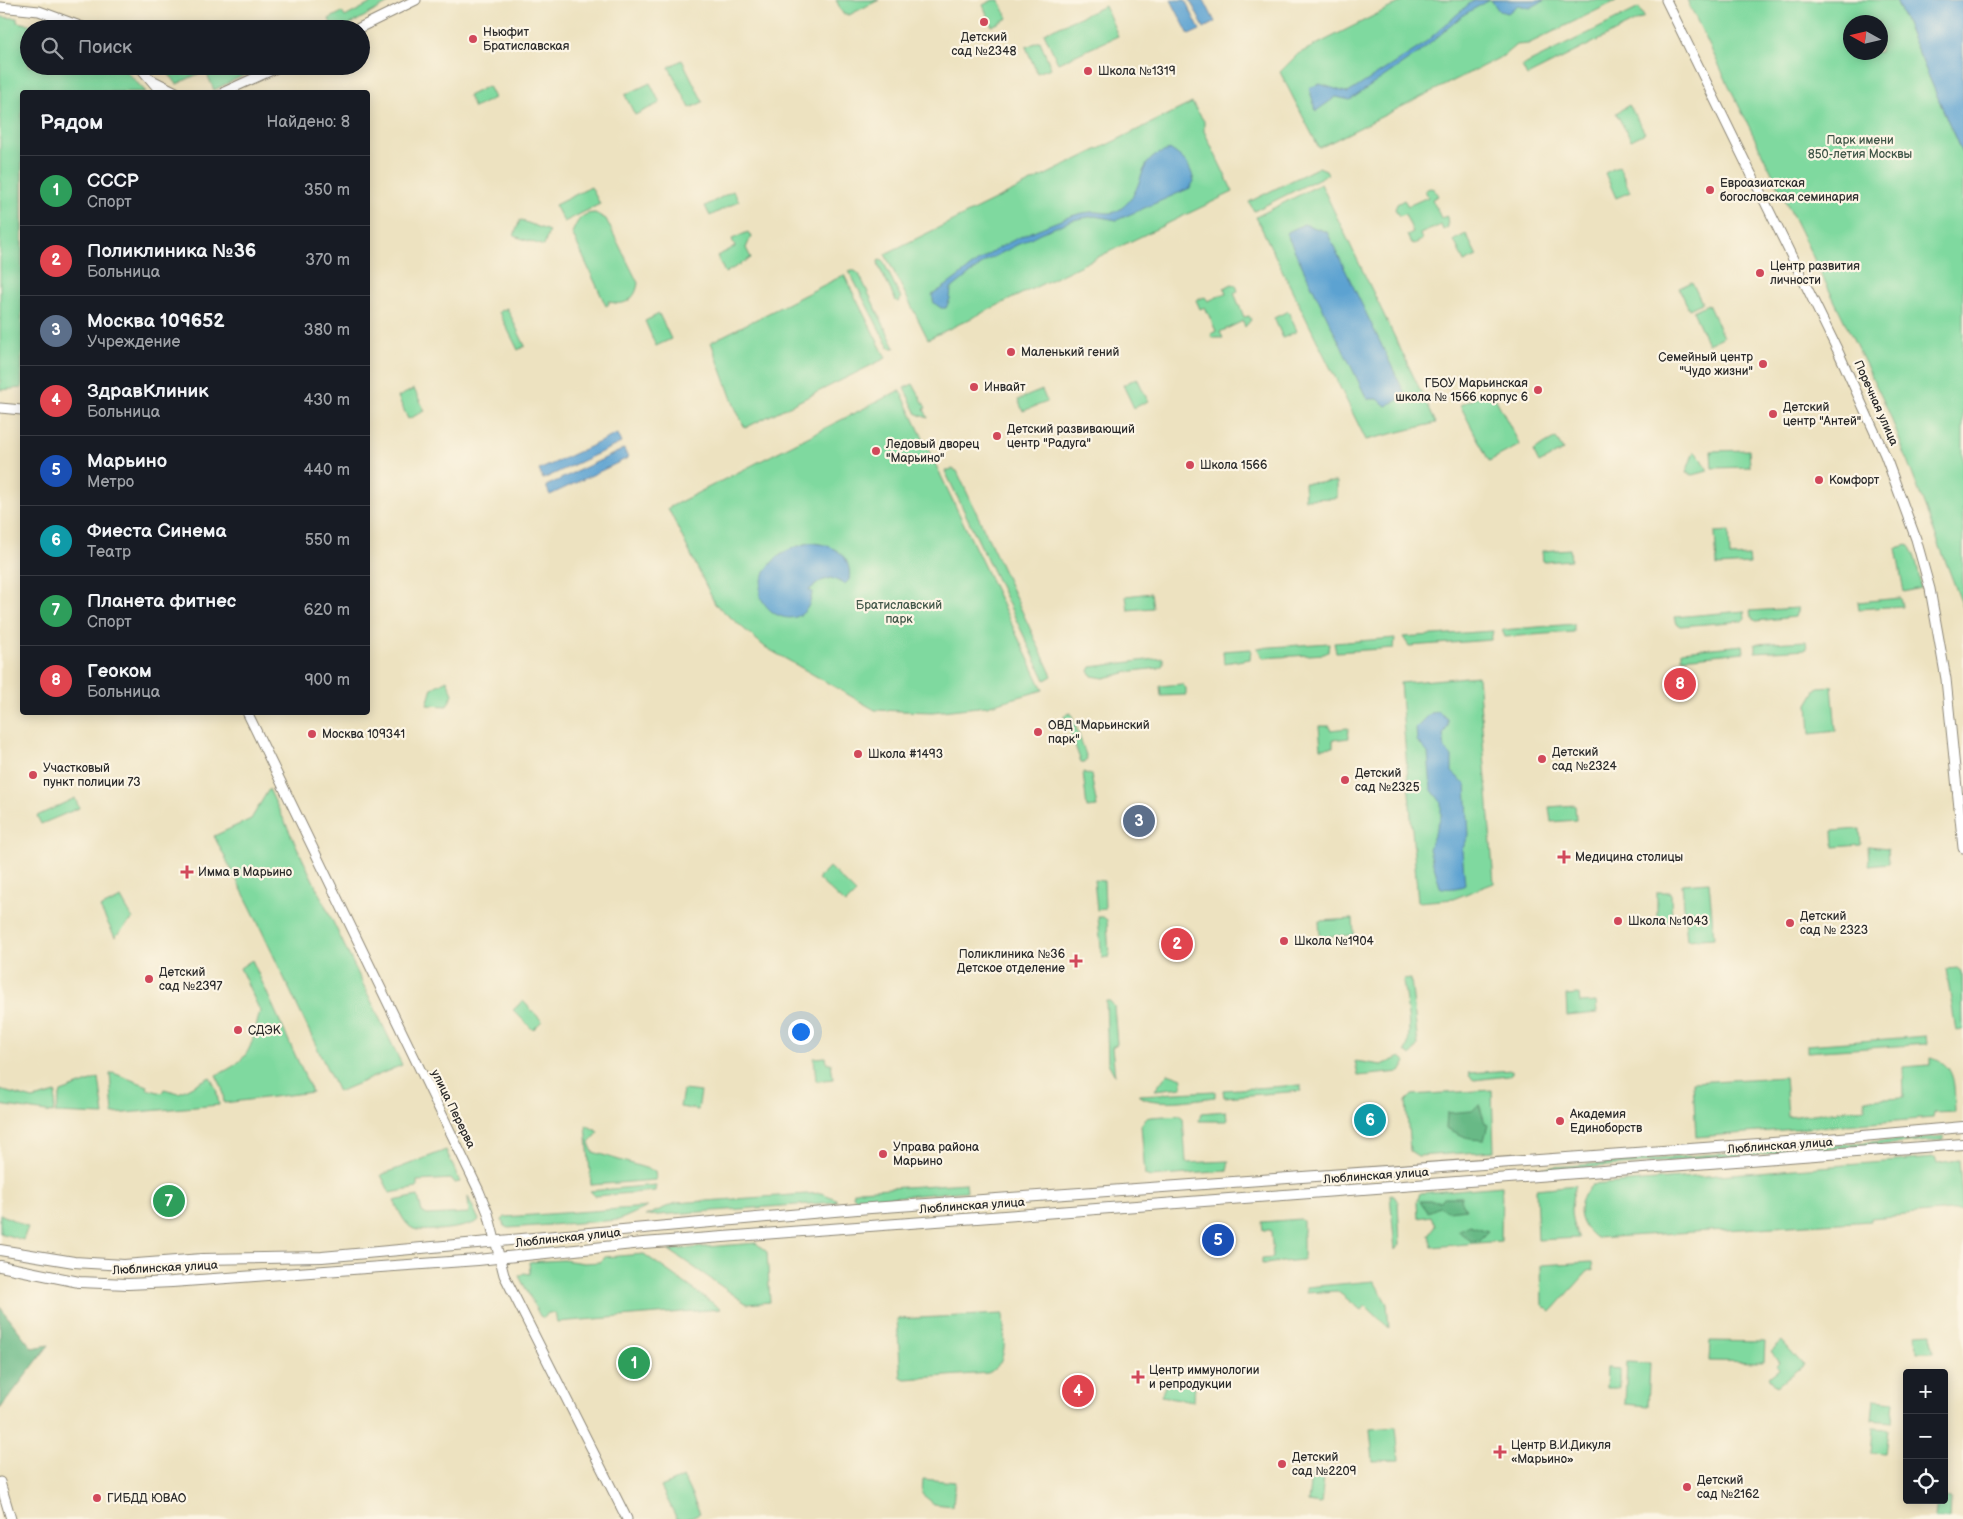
<!DOCTYPE html>
<html lang="ru">
<head>
<meta charset="utf-8">
<style>
  body { margin:0; font-family:"Balsamiq Sans",sans-serif; background:#242831; color:#f1f3f6 }
  .controls { position:absolute; right:15px; bottom:15px; display:grid; overflow:hidden; border-radius:5px; box-shadow:0 2px 12px #0003 }
  .controls button { width:45px; height:45px; display:grid; place-items:center; padding:0; border:0; border-bottom:1px solid #363941; background:#171b24; color:#f1f3f6; font:25px sans-serif }
  .compass { position:absolute; left:1843px; top:15px; width:45px; height:45px; border-radius:50%; background:#171b24; box-shadow:0 2px 12px #0003; rotate:278deg }
  .you { position:absolute; left:800px; top:1031px; width:18px; height:18px; margin:-12px; border:4px solid #fff; border-radius:50%; background:#1a73e8; box-shadow:0 0 0 8px #1a73e833 }
  .badge { display:grid; place-items:center; width:32px; height:32px; border-radius:50%; background:#d1495b; color:#fff; font-size:16px; font-weight:700 }
  .pin { position:absolute; translate:-50% -50%; border:2px solid #fff; box-shadow:0 1px 5px #0006 }
  .list { margin:0; padding:0; list-style:none }
  h2 { display:flex; justify-content:space-between; align-items:center; height:65px; margin:0; padding:0 20px; font-size:21px }
  h2 small { font-size:16px; font-weight:400; color:#9ea1a6 }
  .list li { display:grid; grid-template-columns:32px 1fr auto; gap:15px; align-items:center; box-sizing:border-box; height:70px; padding:0 20px; border-top:1px solid #363941 }
  .list b { display:block; font-size:19px; white-space:nowrap }
  .list p { margin:0; font-size:16px; white-space:nowrap; color:#9ea1a6 }
  .list em { font-size:16px; font-style:normal; color:#9ea1a6 }
  .icon { flex:none; width:28px; height:28px; fill:none; stroke:currentColor; stroke-width:2; stroke-linecap:round; stroke-linejoin:round }
  .map { position:relative; flex:none; width:1963px; height:1519px; overflow:hidden }
  .search { position:absolute; background:#171b24; box-shadow:0 2px 12px #0003; left:20px; top:20px; width:350px; height:55px; display:flex; align-items:center; gap:12px; box-sizing:border-box; padding:0 18px; border-radius:28px; color:#9ea1a6; font-size:19px }
  .panel { position:absolute; background:#171b24; box-shadow:0 2px 12px #0003; left:20px; top:90px; width:350px; height:625px; border-radius:5px }
  .map>svg:first-child { display:block }
</style>
</head>
<body>
<div class="map">
<svg width="1963" height="1519" viewBox="0 0 1963 1519">
  <rect width="100%" height="100%" fill="#fcf5e5"/>
  <filter id="ink" filterUnits="userSpaceOnUse"><feTurbulence type="fractalNoise" baseFrequency=".02" numOctaves="2"/><feDisplacementMap in="SourceGraphic" scale="10" xChannelSelector="R" yChannelSelector="G"/><feConvolveMatrix kernelMatrix="1 2 1 2 8 2 1 2 1" color-interpolation-filters="sRGB"/></filter>
  <filter id="wash" filterUnits="userSpaceOnUse"><feTurbulence type="fractalNoise" baseFrequency=".0096" numOctaves="4" result="noise"/><feDisplacementMap in="SourceGraphic" scale="20" xChannelSelector="R" yChannelSelector="G"/><feGaussianBlur stdDeviation="1.12" result="paint"/><feColorMatrix in="noise" values="0 0 0 0 0 0 0 0 0 0 0 0 0 0 0 0 0 1.4 0 .05"/><feComposite in="paint" operator="in"/></filter>
  <g filter="url(#wash)">
    <rect width="100%" height="100%" fill="#ede2c0"/>
    <!-- green -->
    <path fill="#7fd99f" stroke="#558265" fill-rule="evenodd" d="M377,0l15,1 -50,28h-9l-4,-10 13,-7 3,5z
      M836,0h43l-30,15 -6,-1z
      M993,0h6l9,18 -16,8 -9,-21z
      M1405,0h213l-90,44 -12,1 -13,11 -184,92 -39,-76 18,-18z
      M1687,0h209l67,156v451l-75,-197zM1850,22h30v30h-30z
      M1105,6l13,30 -60,27 -14,-30z
      M1639,8l5,9 -117,59 -5,-10z
      M0,17l17,1v4l39,7h-27v37h92l25,26h-124v296l-22,2z
      M1040,41l11,27 -14,5 -11,-26z
      M682,60l21,42 -13,6 -21,-41z
      M162,66h33l5,7 -23,11z
      M218,66h44l-48,24 -7,-16z
      M650,83l10,20 -25,12 -10,-20z
      M488,86l6,12 -20,10 -6,-12z
      M1192,103l12,18v10l29,61 -305,147 -43,-85z
      M1629,105l16,28 -14,7 -15,-27z
      M1619,166l11,26 -14,6 -11,-25z
      M1319,167l7,3 2,4 -74,37 -5,-9z
      M1321,184l115,239 -70,17 -110,-223z
      M591,187l9,17 -36,18 -9,-17z
      M1430,188l4,1 4,7 -6,3 9,19 6,-2 1,11 -5,3 -2,-5 -21,9 2,6 -8,4 -4,-2 -3,-7 6,-3 -8,-18 -6,2 -4,-7 2,-5 7,-4 4,6 20,-9 -3,-7z
      M733,191l6,10 -29,15 -5,-10z
      M595,213l11,6 32,64c-2,16 -14,25 -30,18l1,3 -3,2 -34,-73c5,-11 8,-20 23,-20z
      M520,220l29,11 -5,15 -30,-10z
      M748,232l3,5 -5,11 5,10 -26,15 -8,-17 18,-9 -3,-8z
      M1466,234l11,22 -13,6 -10,-22z
      M879,260l4,1 18,37 -2,4 -3,-1 -17,-34 -1,-6z
      M849,271h6l4,3 36,74h-6z
      M844,275l42,83 -141,70 -11,-23 -23,-63z
      M1692,282l10,21 -13,6 -10,-21z
      M1232,284l4,1 2,6 -4,2 10,24 5,-1 2,4 -6,7 -2,-6 -23,11 3,6h-10l-2,-4 5,-3 -11,-24 -5,2 -4,-9 9,-3 3,4 18,-8 -2,-5z
      M1708,304l15,33 -15,7 -15,-33z
      M507,308l18,38 -7,4 -19,-38z
      M1288,311l9,20 -14,7 -9,-20z
      M659,314l12,25 -15,7 -11,-25z
      M1137,378l11,23 -14,7 -11,-23z
      M913,384l13,24 -2,1 4,9 -11,-4 -13,-26z
      M414,389l11,22 -17,8 -10,-22z
      M900,390l143,300 -56,16 -55,6 -57,-2 -110,-63 -50,-43 -47,-96z
      M1042,390l5,12 -24,9 -5,-11z
      M1491,390l29,55 -31,16 -29,-56z
      M1556,438l7,12 -24,13 -6,-12z
      M1749,450l1,17 -38,1 -1,-17z
      M1694,451l8,8 6,12 -15,4 -7,-2z
      M952,469l5,2 95,205 -7,4 -100,-209z
      M1337,482v16l-32,1 -1,-16z
      M1729,531l1,26 19,-1 1,8 -33,2 -2,-34z
      M1908,545c8,8 12,31 12,43l-16,4 -8,-44z
      M1570,549l1,11 -28,2 -1,-11z
      M1151,593l2,15 -25,2 -2,-14z
      M1900,598l2,8 -43,3 -1,-7z
      M1798,608l-3,9 -39,4 -5,-4 -1,-6z
      M1744,611l1,7 -3,3 -62,5 -3,-2 -2,-7z
      M1574,624v8l-69,5 -3,-7z
      M1493,631l-2,9 -82,6 -6,-9z
      M1395,638l-1,10 -58,4 -2,-9z
      M1806,641l1,8 -52,3v-8z
      M1329,643l-1,9 -4,2 -61,4 -6,-10z
      M1743,645l1,7 -62,6v-7z
      M1251,649l-1,10 -26,4 -1,-12z
      M1163,658v7l-4,3 -26,3 -29,7 -12,-2 -3,-5 2,-4z
      M1478,676l16,207 -41,16 -35,3 -18,-219z
      M447,680l6,14 -6,12 -20,-1 5,-17z
      M1182,684l4,4v7l-25,1 -1,-10z
      M1832,686l4,45 -26,3 -2,-30 10,-17z
      M1071,713l16,45 -2,4h-4l-17,-47z
      M1319,726h11v4l18,-2 1,10 -16,2v7l-12,1z
      M1083,772l8,3 6,32 -10,1z
      M269,789l133,276 -64,27 -87,-184 -37,-72 37,-17z
      M75,798l4,10 -38,16 -4,-8z
      M1575,805l1,15 -25,2 -2,-15z
      M1860,829l1,16 -27,2 -1,-16z
      M1868,846l20,2 1,15 -20,2z
      M829,867l27,26 -11,11 -27,-25z
      M1094,880l10,1 1,28 -8,1z
      M1709,882l5,56 -27,2 -5,-56z
      M1657,892h14l1,31h-15z
      M121,898l12,21 -18,18 -15,-29z
      M1098,917h5l4,3 2,37 -7,1z
      M1353,919l1,16 -34,2 -1,-16z
      M252,960l60,132 -88,11 -2,-16 -6,-12c36,-15 35,-29 44,-64l-20,-43z
      M1958,968l4,3 1,59 -7,1 -10,-62z
      M1411,979l7,66 -7,11 -6,-4c9,-18 0,-50 -2,-72z
      M1579,994l1,9 16,-1 1,11 -30,3 -1,-21z
      M523,1001l19,20 -9,9 -20,-20z
      M1106,1001h4l4,5 3,38 -5,3 3,29 -7,-13z
      M1926,1036l1,8 -120,8v-7z
      M826,1057l1,6h4l2,16 -17,2 -2,-23z
      M1400,1057l6,5 -6,10 -42,4 -3,-15 27,4z
      M1930,1058c28,5 24,31 25,54l-21,1 -1,5 -237,19 -3,-55 92,-5 3,40 77,-9v-9l39,-2 -1,-30 27,-2z
      M1512,1070v3l-4,3 -34,4 -4,-3 -2,-4z
      M113,1073l35,13 -1,3 15,4 2,-4 15,4 31,-16 6,12 3,16 -106,9 -3,-40z
      M1168,1073l14,5v9l-27,3z
      M99,1078l5,37 -49,-2 6,-21z
      M1301,1085v6l-77,6 -1,-7z
      M0,1090l33,9 23,-6 -3,20 -53,-8z
      M683,1090l18,2 -3,18 -18,-3z
      M1492,1090l2,61 -76,5 -8,-5 -4,-50 6,-6z
      M1215,1091v6c-18,2 -64,10 -76,-2z
      M1226,1111l1,10h-28l2,-8z
      M1180,1115l3,3 3,45 43,-2 -2,10 -77,6 -5,-2 -4,-50 5,-7 5,-1z
      M586,1125l13,7 -10,11 4,9 62,19 1,9 -65,5z
      M1944,1136v4l-400,31 -3,-3z
      M446,1150l14,32 -5,1 -3,-4 -35,2v7l-27,5 -9,-18z
      M1935,1158l2,5 22,-3 4,50 -92,8v3l-275,17c-20,-14 -21,-36 -4,-53z
      M966,1183l1,8 -109,9 -5,-4 1,-4 5,-2z
      M656,1185l-1,6 -60,5 -5,-5z
      M1576,1185c-7,20 -7,35 3,53l-41,2 -2,-51z
      M1502,1186l-1,55 -69,6 -3,-12 6,-9 -4,-10 -13,2 -1,-16 3,-9z
      M822,1193l14,6 1,3 -192,14 31,-13z
      M1390,1195l4,1 4,6 2,42 -5,6z
      M418,1196l4,16 5,3 42,-2 -1,-16 11,23c-7,8 -55,13 -65,9 -10,-4 -15,-19 -20,-28z
      M648,1207l-29,13 -111,8 -4,-2 -2,-6 3,-3z
      M0,1214l28,13 -5,13 -23,-7z
      M1300,1219l3,2v39l-41,4v-5l11,-1 -2,-28h-8l-1,-8z
      M756,1243l11,9 3,50 -23,2 -78,-54z
      M644,1254l77,55 -164,13 -2,-9h-7l-4,5 -4,-2 -21,-40 5,-3 6,1 -1,-12 34,-2 21,3 16,-1 5,-5z
      M1592,1262l1,8 -3,-1 -39,43 -9,-7 -1,-40z
      M1374,1281l13,23 2,24 -23,-22 -5,4 -24,-19 -31,2v-6z
      M1003,1314c1,20 7,49 -15,59l-83,6 -4,-2 -4,-58z
      M1932,1333l1,19h-16l-1,-18z
      M1710,1341l55,1 -1,20 -55,-1z
      M1782,1341l21,24 -26,21 -8,-9 10,-8 -3,-4 3,-3 -8,-11z
      M1627,1362l23,1 -2,43 -23,-2z
      M1607,1368l13,1v19h-14z
      M1167,1381l28,2 -1,18 -33,-5z
      M1874,1399l20,2 -2,21 -20,-2z
      M1396,1427l3,33 -26,1 -3,-32z
      M1873,1428l15,1 -3,25 -14,-1z
      M1311,1475l13,2 -3,27 -13,-2z
      M683,1477l17,36 -13,6h-10l-16,-32z
      M923,1479l32,3 -2,24 -19,-2 -12,-10z
      M1944,1498l7,1 -1,20h-15l2,-19h7z"/>
    <!-- forest -->
    <path fill="#67b986" stroke="#497258" d="M1479,1104l6,19 3,2 -4,15 -14,-1 -24,-11 1,-15 25,-2z
      M1444,1197h18l-1,3 5,9 -19,2 -8,-4 -11,5 -8,-11h21z
      M1469,1225l19,6 -9,9 -8,1 -13,-10z
      M0,1307l32,41 17,-3 -49,64z"/>
    <!-- water -->
    <path fill="#5ba2d1" stroke="#43667e" d="M1171,0h14l15,30 -11,5z
      M1190,0h14l11,22 -11,6z
      M1476,0h14l-27,15 -43,37 -70,48 -14,-3 -20,14 -7,-23 11,-4 28,9 72,-46 50,-44z
      M1491,0h54l-15,8 -12,-3 -10,8 -9,-2z
      M1896,0h67v156z
      M1171,150c14,9 19,15 23,31l-4,7 -73,32 -23,-4 -21,4 -33,13 -54,28 -35,28 -1,10 -4,9h-5l-7,-5 -2,-8c22,-13 40,-31 62,-44 21,-13 44,-22 67,-31 9,-4 19,-7 29,-8 11,-1 19,4 29,-2 30,-20 13,-53 52,-60z
      M1304,224l23,8 79,164 -20,10 -8,-7h-11l-81,-166z
      M617,434l4,9 -78,36 -4,-9z
      M624,449l4,9 -78,37 -4,-9z
      M809,543c22,0 44,11 40,37l-4,4 -14,-6 -10,3 -12,9 3,2c-3,37 -42,31 -52,3 -1,-5 1,-11 2,-15 7,-22 26,-32 47,-37z
      M1438,712l10,7v7l-5,9 2,14 7,8v15l14,13 3,50 -7,15 3,35c-4,3 -21,5 -25,2l-11,-38 12,-33v-14l-10,-13 -3,-36 -11,-12 -1,-13 15,-15z"/>
  </g>
  <g filter="url(#ink)">
    <g fill="none" stroke-linecap="round" stroke-linejoin="round">
      <!-- secondary casing -->
      <g stroke="#8c8676" stroke-width="11">
        <path id="secondary" d="M1666,0l171,349 48,106 31,84 14,50 16,90 17,169
          M0,7l39,4 49,18
          M357,29l59,-29
          M139,66l22,26
          M152,80l24,12
          M224,92l57,-26
          M0,408l22,2
          M247,712l232,479 9,22 16,62 123,244
          M0,1482l11,37"/>
      </g>
      <!-- primary casing -->
      <g stroke="#8c8676" stroke-width="12">
        <path id="primary" d="M0,1250l74,12 50,3 78,-6 120,-2 535,-48 972,-70 134,-12
          M0,1266l79,16 49,2 44,-2 306,-22 165,-17 1320,-99"/>
      </g>
      <!-- secondary -->
      <use href="#secondary" stroke="#fff" stroke-width="9"/>
      <!-- primary -->
      <use href="#primary" stroke="#fff" stroke-width="10"/>
    </g>
  </g>
  <!-- markers -->
  <g fill="#d1495b" stroke="#fcf5e5" stroke-width="2">
    <circle cx="984" cy="22" r="5"/>
    <circle cx="473" cy="39" r="5"/>
    <circle cx="1088" cy="71" r="5"/>
    <circle cx="1710" cy="190" r="5"/>
    <circle cx="1760" cy="273" r="5"/>
    <circle cx="1011" cy="352" r="5"/>
    <circle cx="1763" cy="364" r="5"/>
    <circle cx="974" cy="387" r="5"/>
    <circle cx="1538" cy="390" r="5"/>
    <circle cx="1773" cy="414" r="5"/>
    <circle cx="997" cy="436" r="5"/>
    <circle cx="876" cy="451" r="5"/>
    <circle cx="1190" cy="465" r="5"/>
    <circle cx="1819" cy="480" r="5"/>
    <circle cx="1038" cy="732" r="5"/>
    <circle cx="312" cy="734" r="5"/>
    <circle cx="858" cy="754" r="5"/>
    <circle cx="1542" cy="759" r="5"/>
    <circle cx="33" cy="775" r="5"/>
    <circle cx="1345" cy="780" r="5"/>
    <path d="M1561.5 849.5h5v5h5v5h-5v5h-5v-5h-5v-5h5z"/>
    <path d="M184.5 864.5h5v5h5v5h-5v5h-5v-5h-5v-5h5z"/>
    <circle cx="1618" cy="921" r="5"/>
    <circle cx="1790" cy="923" r="5"/>
    <circle cx="1284" cy="941" r="5"/>
    <path d="M1073.5 953.5h5v5h5v5h-5v5h-5v-5h-5v-5h5z"/>
    <circle cx="149" cy="979" r="5"/>
    <circle cx="238" cy="1030" r="5"/>
    <circle cx="1560" cy="1121" r="5"/>
    <circle cx="883" cy="1154" r="5"/>
    <path d="M1135.5 1369.5h5v5h5v5h-5v5h-5v-5h-5v-5h5z"/>
    <path d="M1497.5 1444.5h5v5h5v5h-5v5h-5v-5h-5v-5h5z"/>
    <circle cx="1282" cy="1464" r="5"/>
    <circle cx="1687" cy="1487" r="5"/>
    <circle cx="97" cy="1498" r="5"/>
  </g>
  <g text-anchor="middle" dominant-baseline="central" stroke-width="4.5" stroke-linejoin="round" paint-order="stroke">
    <!-- poi labels -->
    <g font-size="12" fill="#2b2b2b" stroke="#fcf5e5" text-anchor="start">
      <text x="483" y="32">Ньюфит<tspan x="483" dy="14">Братиславская</tspan></text>
      <text x="984" y="37" text-anchor="middle">Детский<tspan x="984" dy="14">сад №2348</tspan></text>
      <text x="1098" y="71">Школа №1319</text>
      <text x="1720" y="183">Евроазиатская<tspan x="1720" dy="14">богословская семинария</tspan></text>
      <text x="1770" y="266">Центр развития<tspan x="1770" dy="14">личности</tspan></text>
      <text x="1021" y="352">Маленький гений</text>
      <text x="1753" y="357" text-anchor="end">Семейный центр<tspan x="1753" dy="14">"Чудо жизни"</tspan></text>
      <text x="1528" y="383" text-anchor="end">ГБОУ Марьинская<tspan x="1528" dy="14">школа № 1566 корпус 6</tspan></text>
      <text x="984" y="387">Инвайт</text>
      <text x="1783" y="407">Детский<tspan x="1783" dy="14">центр "Антей"</tspan></text>
      <text x="1007" y="429">Детский развивающий<tspan x="1007" dy="14">центр "Радуга"</tspan></text>
      <text x="886" y="444">Ледовый дворец<tspan x="886" dy="14">"Марьино"</tspan></text>
      <text x="1200" y="465">Школа 1566</text>
      <text x="1829" y="480">Комфорт</text>
      <text x="1048" y="725">ОВД "Марьинский<tspan x="1048" dy="14">парк"</tspan></text>
      <text x="322" y="734">Москва 109341</text>
      <text x="1552" y="752">Детский<tspan x="1552" dy="14">сад №2324</tspan></text>
      <text x="868" y="754">Школа #1493</text>
      <text x="43" y="768">Участковый<tspan x="43" dy="14">пункт полиции 73</tspan></text>
      <text x="1355" y="773">Детский<tspan x="1355" dy="14">сад №2325</tspan></text>
      <text x="1575" y="857">Медицина столицы</text>
      <text x="198" y="872">Имма в Марьино</text>
      <text x="1800" y="916">Детский<tspan x="1800" dy="14">сад № 2323</tspan></text>
      <text x="1628" y="921">Школа №1043</text>
      <text x="1294" y="941">Школа №1904</text>
      <text x="1065" y="954" text-anchor="end">Поликлиника №36<tspan x="1065" dy="14">Детское отделение</tspan></text>
      <text x="159" y="972">Детский<tspan x="159" dy="14">сад №2397</tspan></text>
      <text x="248" y="1030">СДЭК</text>
      <text x="1570" y="1114">Академия<tspan x="1570" dy="14">Единоборств</tspan></text>
      <text x="893" y="1147">Управа района<tspan x="893" dy="14">Марьино</tspan></text>
      <text x="1149" y="1370">Центр иммунологии<tspan x="1149" dy="14">и репродукции</tspan></text>
      <text x="1511" y="1445">Центр В.И.Дикуля<tspan x="1511" dy="14">«Марьино»</tspan></text>
      <text x="1292" y="1457">Детский<tspan x="1292" dy="14">сад №2209</tspan></text>
      <text x="1697" y="1480">Детский<tspan x="1697" dy="14">сад №2162</tspan></text>
      <text x="107" y="1498">ГИБДД ЮВАО</text>
    </g>
    <!-- park labels -->
    <g font-size="12" fill="#405648" stroke="#fcf5e5">
      <text x="1860" y="140">Парк имени<tspan x="1860" dy="14">850-летия Москвы</tspan></text>
      <text x="899" y="605">Братиславский<tspan x="899" dy="14">парк</tspan></text>
    </g>
    <!-- street labels -->
    <g font-size="12" fill="#2b2b2b" stroke="#fcf5e5">
      <text transform="translate(1876 403) rotate(66)">Поречная улица</text>
      <text transform="translate(453 1109) rotate(64)">улица Перерва</text>
      <text transform="translate(1780 1146) rotate(-4)">Люблинская улица</text>
      <text transform="translate(1376 1176) rotate(-4)">Люблинская улица</text>
      <text transform="translate(972 1206) rotate(-4)">Люблинская улица</text>
      <text transform="translate(568 1238) rotate(-6)">Люблинская улица</text>
      <text transform="translate(165 1268) rotate(-3)">Люблинская улица</text>
    </g>
  </g>
</svg>
<div class="controls">
<button>+</button>
<button>−</button>
<button><svg class="icon" aria-label="locate" viewBox="0 0 24 24"><circle cx="12" cy="12" r="6"/><path d="M12 2v4M12 18v4M2 12h4M18 12h4"/></svg></button>
</div>
<svg class="compass" viewBox="-18 -18 36 36"><path d="M0-13l5 13h-10z" fill="#e53935"/><path d="M0 13l5-13h-10z" fill="#9ea1a6"/></svg>
<div class="you"></div>
<div class="pin badge" style="left:634px;top:1363px;background:#2e9e5b">1</div>
<div class="pin badge" style="left:1177px;top:944px;background:#e0444e">2</div>
<div class="pin badge" style="left:1139px;top:821px;background:#5c6f8a">3</div>
<div class="pin badge" style="left:1078px;top:1391px;background:#e0444e">4</div>
<div class="pin badge" style="left:1218px;top:1240px;background:#1a4fb4">5</div>
<div class="pin badge" style="left:1370px;top:1120px;background:#0f9aa8">6</div>
<div class="pin badge" style="left:169px;top:1201px;background:#2e9e5b">7</div>
<div class="pin badge" style="left:1680px;top:684px;background:#e0444e">8</div>
<div class="search"><svg class="icon" aria-label="search" viewBox="0 0 24 24"><circle cx="10" cy="10" r="6"/><path d="M15 15l6 6"/></svg>Поиск</div>
<section class="panel">
<h2>Рядом<small>Найдено: 8</small></h2>
<ul class="list">
<li><span class="badge" style="background:#2e9e5b">1</span><div><b>СССР</b><p>Спорт</p></div><em>350 m</em></li>
<li><span class="badge" style="background:#e0444e">2</span><div><b>Поликлиника №36</b><p>Больница</p></div><em>370 m</em></li>
<li><span class="badge" style="background:#5c6f8a">3</span><div><b>Москва 109652</b><p>Учреждение</p></div><em>380 m</em></li>
<li><span class="badge" style="background:#e0444e">4</span><div><b>ЗдравКлиник</b><p>Больница</p></div><em>430 m</em></li>
<li><span class="badge" style="background:#1a4fb4">5</span><div><b>Марьино</b><p>Метро</p></div><em>440 m</em></li>
<li><span class="badge" style="background:#0f9aa8">6</span><div><b>Фиеста Синема</b><p>Театр</p></div><em>550 m</em></li>
<li><span class="badge" style="background:#2e9e5b">7</span><div><b>Планета фитнес</b><p>Спорт</p></div><em>620 m</em></li>
<li><span class="badge" style="background:#e0444e">8</span><div><b>Геоком</b><p>Больница</p></div><em>900 m</em></li>
</ul>
</section>
</div>
</body>
</html>
